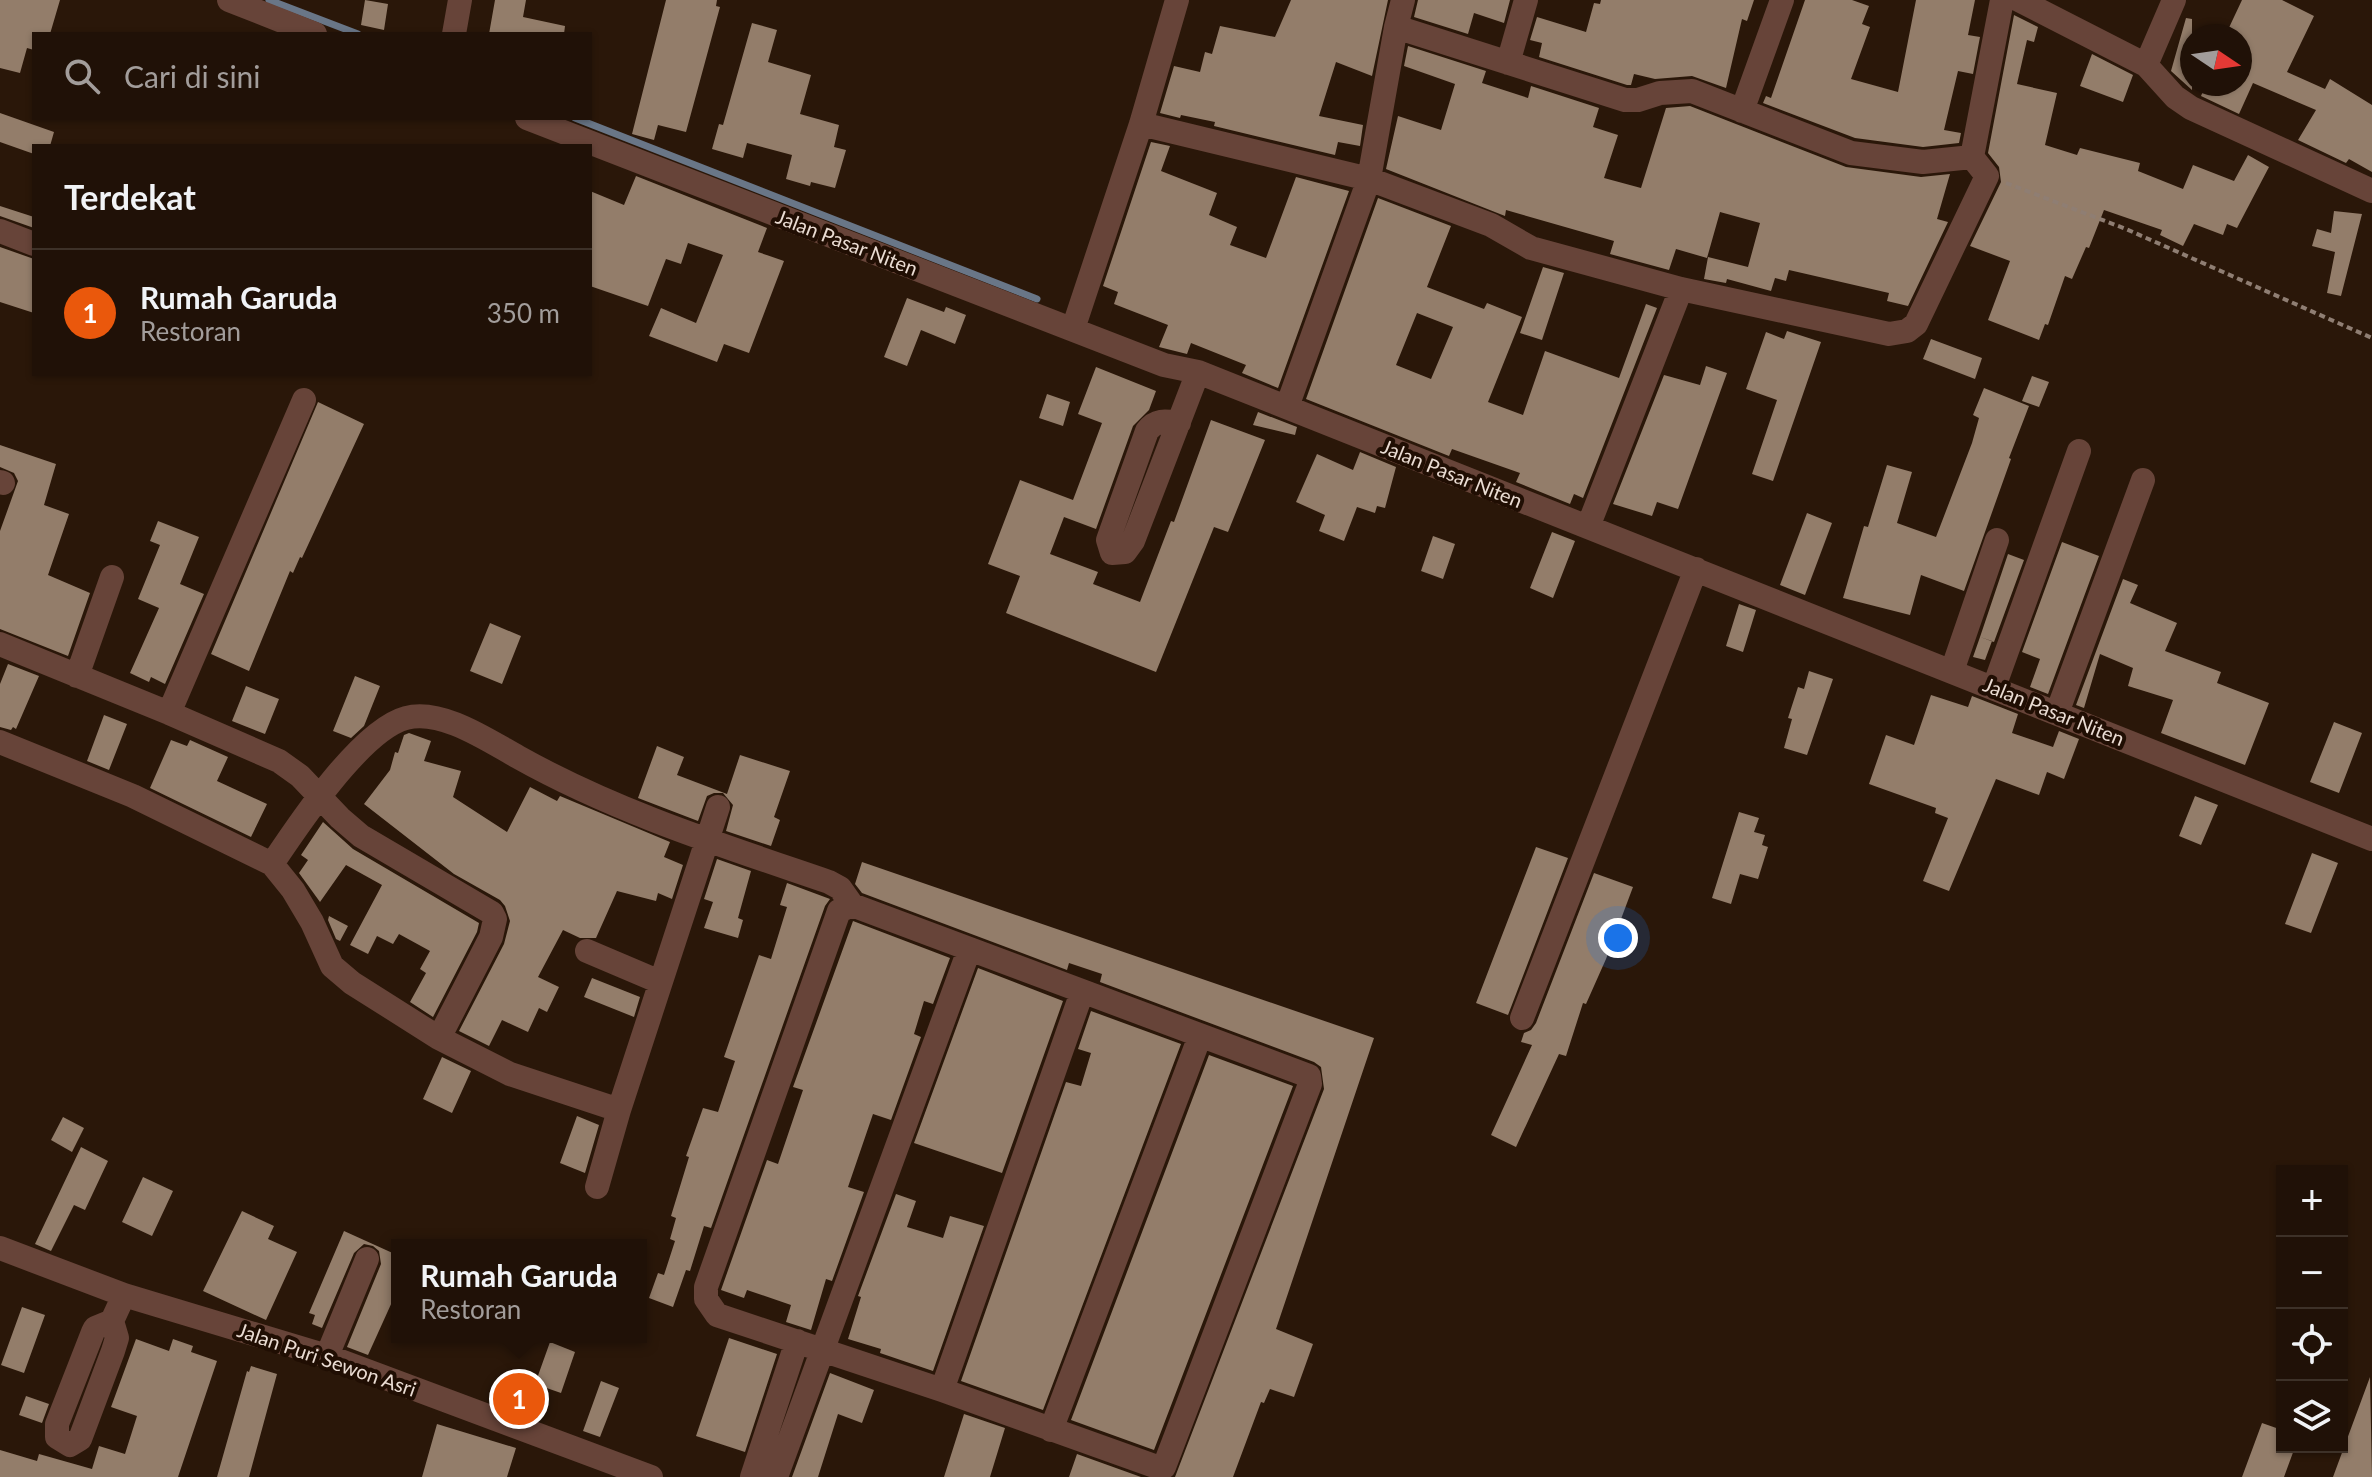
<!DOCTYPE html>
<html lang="id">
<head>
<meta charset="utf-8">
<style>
  body { margin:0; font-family:Lato,sans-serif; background:#281a11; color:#f1f3f6 }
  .controls { position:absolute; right:24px; bottom:24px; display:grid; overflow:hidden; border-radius:0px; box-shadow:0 2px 6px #0004 }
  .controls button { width:72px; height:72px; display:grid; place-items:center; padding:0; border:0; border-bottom:2px solid #3d3128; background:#201107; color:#f1f3f6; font:40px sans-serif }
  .compass { position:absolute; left:2180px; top:24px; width:72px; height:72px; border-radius:50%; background:#201107; box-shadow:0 2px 6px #0004; rotate:103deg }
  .you { position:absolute; left:1618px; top:938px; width:28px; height:28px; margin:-20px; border:6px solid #fff; border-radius:50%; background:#1a73e8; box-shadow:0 0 0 12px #1a73e833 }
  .badge { display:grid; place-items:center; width:52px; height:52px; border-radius:50%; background:#ea580c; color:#fff; font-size:26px; font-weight:700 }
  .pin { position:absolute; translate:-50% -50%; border:4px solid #fff; box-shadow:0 2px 8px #0006 }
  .popup { position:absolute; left:391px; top:1239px; width:256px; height:104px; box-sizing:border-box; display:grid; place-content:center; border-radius:0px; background:#201107; filter:drop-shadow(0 2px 6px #0005); font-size:26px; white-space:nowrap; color:#a29d9b }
  .popup b { font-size:30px; color:#f1f3f6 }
  .popup::after { content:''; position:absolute; left:50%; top:100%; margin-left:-16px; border:16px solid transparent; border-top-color:#201107 }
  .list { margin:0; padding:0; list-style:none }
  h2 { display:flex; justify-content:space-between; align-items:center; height:104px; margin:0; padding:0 32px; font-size:34px }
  h2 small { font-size:26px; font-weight:400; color:#a29d9b }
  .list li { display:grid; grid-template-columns:52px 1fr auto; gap:24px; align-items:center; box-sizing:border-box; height:128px; padding:0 32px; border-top:2px solid #3d3128 }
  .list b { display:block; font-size:30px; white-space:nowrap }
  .list p { margin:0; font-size:26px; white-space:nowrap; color:#a29d9b }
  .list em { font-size:26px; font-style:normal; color:#a29d9b }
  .icon { flex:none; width:44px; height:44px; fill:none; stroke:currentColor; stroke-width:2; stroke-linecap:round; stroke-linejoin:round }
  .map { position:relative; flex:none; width:2372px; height:1477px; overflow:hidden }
  .search { position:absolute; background:#201107; box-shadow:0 2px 6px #0004; left:32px; top:32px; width:560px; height:88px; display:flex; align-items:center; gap:20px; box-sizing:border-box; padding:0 28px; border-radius:0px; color:#a29d9b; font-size:30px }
  .panel { position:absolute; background:#201107; box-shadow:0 2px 6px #0004; left:32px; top:144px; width:560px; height:232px; border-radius:0px }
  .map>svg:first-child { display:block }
</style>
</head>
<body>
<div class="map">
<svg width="2372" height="1477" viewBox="0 0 2372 1477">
  <rect width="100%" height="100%" fill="#2a1709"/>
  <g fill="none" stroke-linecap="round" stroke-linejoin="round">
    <!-- stream -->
    <path stroke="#697687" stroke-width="7" d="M269,0l89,34
      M575,118l462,181"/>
  </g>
  <!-- building -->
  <path fill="#937d6a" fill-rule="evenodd" d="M0,0h60l-10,34h-16v16l-7,-2 -7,25 -20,-5z
    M365,0l23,4 -4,26 -23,-5z
    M495,0h31l-3,17 42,9 -1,8h-75z
    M666,0h51l-1,6 4,1 -34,125 -28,-7 -4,15 -22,-6z
    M1291,0h97l-16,76 -36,-14 -17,54 44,9 -3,21 -22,-4 -3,13 -121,-29 1,-4 -34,-7 -1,3 -20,-5 14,-47 26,6 5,-20 7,2 8,-28 55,11z
    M1418,0h92l-6,23 -30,-10 -6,21 -54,-17z
    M1601,0h153l-7,21 -5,-2 -16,69 -34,-12 -37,3 -21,-5 -3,11h-4l-88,-28 3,-14 -12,-3 7,-23 49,15 8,-29 6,1z
    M1805,0h47l17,6 -7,18 8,3 -19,52 47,13 18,-92h59l-7,35 12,2 -7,37 -15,-3 -14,59 17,3 -2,10 -36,4 -68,-9 -92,-35 3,-7 5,2z
    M2242,0h40l32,16 -27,56 38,17 5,-10 42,26v67l-23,-13 -3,4 -48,-23 18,-30 -63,-27 -14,31 -38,-18 5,-12h34v-36l3,-6 -3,-2v-4l-14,-2z
    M2014,15l24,12 -4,15 -7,-2 -10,44 40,9 -12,52 32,10 3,-7 60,15 -2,8 45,18 10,-24 41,16 14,-26 21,12 -32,61 -10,-4 -4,11 -29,-11 -11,22 -23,-11 2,-5 -58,-20 -15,38 -3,-1 -14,32 -7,-3 -17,49 -3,-1 -6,16 -51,-20 22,-59 -40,-15 31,-64 -2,-15 -11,-14z
    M2186,18l6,1v71l-21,-19z
    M752,23l25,7 -9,32 43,13 -11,39 39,11 -5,22 12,3 -11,38 -24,-6 -1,4 -24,-7 6,-24 -45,-12 -4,15 -31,-9 7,-25 4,1z
    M1408,46l78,25 -4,12 46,15 3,-12 68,22 -6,19 25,8 -14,43 37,10 25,-80 24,-2 156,61 75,10 29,-3 -13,45 11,3 -40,84 -21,-5 2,-8 -100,-23 -3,11 -11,-3 -4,13 -44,-12 -1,4 -22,-4 4,-22 40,10 12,-44 -40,-11 -13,46 -31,-9 -7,21 -59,-16 4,-13 -108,-31 -1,6 -119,-47 12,-53 43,14 14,-46 -51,-18z
    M2092,54l41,21 -10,27 -43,-16z
    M0,113l54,19 -4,14h-16v8l-34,-12z
    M1151,142l19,4 -9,25 56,22 -8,22 28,12 -7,18 36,13 30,-81 53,14 -71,197 -36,-15 4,-8 -55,-22 -4,11 -28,-7 9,-22 -54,-21 4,-12 -15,-6z
    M636,176l131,52 -9,24 26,9 -35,92 -25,-9 -7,18 -68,-26 12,-28 35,15 27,-68 -35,-12 -7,21 -15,-5 -18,47 -58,-20v-95l34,14z
    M1378,198l73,28 -24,61 57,22 3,-6 35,14 -34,85 35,13 22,-64 74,27 27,-74 11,4 -74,190 -9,-4 -4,10 -54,-22 4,-9 -68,-24 -3,7 -143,-57zM1417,313l36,14 -22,52 -35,-14z
    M0,206l34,11v11l-34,-12z
    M2334,211l28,3 -21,82 -14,-3 8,-41 -23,-6 5,-17 14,4z
    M0,247l34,12v54l-34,-11z
    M1543,267l21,6 -22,67 -22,-7z
    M907,298l37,14 2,-5 20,8 -11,29 -34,-14 -14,36 -23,-9z
    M1787,331l34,11 -48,139 -21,-7 25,-74 -31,-11 20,-57 18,7z
    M1931,339l51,19 -7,21 -52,-20z
    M1706,366l21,7 -49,136 -21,-7 -5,14 -39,-12 51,-129 36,10z
    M1096,367l60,24 -7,19 -16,16 -37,103 -32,-12 -14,37 48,18 -5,12 47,18 31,-81 3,1 37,-102 54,20 -37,92 -14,-5 -58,145 -150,-59 14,-37 -32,-12 32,-84 53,20 29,-77 -24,-9z
    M2032,376l17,6 -10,25 -17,-6z
    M1984,388l45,18 -20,52 2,1 -47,132 -43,-16 -11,40 -67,-17 21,-72 4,1 19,-62 25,7 -15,51 39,14 36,-94 7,-25 -6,-3z
    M1047,394l23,8 -7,24 -24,-8z
    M318,402l46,22 -62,134 -2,-1 -7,16 -3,-2 -41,100 -38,-17z
    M1258,412l39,15 -2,8 -42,-10z
    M0,445l56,19 -12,41 25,9 -21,61 42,18 -22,63 -68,-27v-98l18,-50 -4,-8 -14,-6z
    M1360,452l36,15 -11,41 -8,-2 -2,7 -18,-6 -13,34 -25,-10 6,-16 -29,-13 21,-48 36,16z
    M1807,513l25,10 -27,72 -25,-10z
    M158,521l41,16 -19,47 24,10 -39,90 -14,-7 -2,5 -19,-9 29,-65 -21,-9 22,-54 -10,-4z
    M1552,532l23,9 -22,57 -23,-10z
    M1433,536l22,8 -12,35 -22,-8z
    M2062,542l37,14 -51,138 -18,-7 10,-28 -18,-7z
    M2008,554l16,6 -30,82 -14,-5z
    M2123,579l15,6 -8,18 47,20 -12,28 56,21 -4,11 52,20 -24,62 -84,-32 12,-33 -45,-14 5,-18 -33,-14 -16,54 -8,-3z
    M1739,604l17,6 -13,42 -17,-6z
    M490,623l31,13 -19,48 -32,-13z
    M1980,637l12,4 -7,19 -12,-3z
    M8,664l31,12 -23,53 -3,-2 -2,3 -11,-3v-43z
    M1809,671l24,8 -26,76 -23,-7 8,-29 -4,-1 10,-31 6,2z
    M355,676l25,10 -16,40 -13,12 -18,-7z
    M246,686l33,13 -14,35 -33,-13z
    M1931,695l37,12 4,-11 46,18 -6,19 41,14 6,-16 20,8 -15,40 -17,-7 -8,23 -43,-16 -47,112 -26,-10 25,-63 -13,-5 1,-5 -67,-24 17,-49 28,10z
    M104,715l23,9 -18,46 -22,-9z
    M2334,722l28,11 -23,60 -29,-11z
    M409,733l22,8 -7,20 37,10 -8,26 54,35 23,-45 27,14 3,-5 110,46 -6,15 19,8 -11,34 -14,-6 -2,8 -39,-10 -21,47h-16l-17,-8 -25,47 21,10 -12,25 -8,-4 -11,24 -26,-12 -13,26 -30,-15 45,-87 6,-23 -5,-15 -5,-6 -46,-26 -90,-70 26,-34 5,-18 3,1 6,-18z
    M171,740l16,6 3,-6 38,17 -11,24 50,23 -16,33 -101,-49z
    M657,746l27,11 -7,18 50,19 13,-39 50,16 -16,46 6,3 -9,26 -45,-15 7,-26 -10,-12h-9l-7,3 -9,25 -60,-23z
    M2195,796l23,9 -17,40 -22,-9z
    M1739,812l20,6 -5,14 11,3 -3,10 6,2 -10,32 -18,-5 -9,30 -19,-6z
    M323,822l30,27 126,74 -2,9 -44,85 -23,-15 16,-29 -6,-4 10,-18 -31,-17 -6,10 -16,-8 -9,18 -18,-9 32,-60 -36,-20 -26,37 -21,-29 9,-13 -7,-5z
    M1536,847l32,11 -60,157 -32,-12z
    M2312,853l26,10 -27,70 -26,-9z
    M717,859l34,12 -13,47 5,2 -5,18 -34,-10 9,-26 -9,-3z
    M862,862l512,176 -98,291 37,15 -19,53 -24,-8 -6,14 -3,-1 -28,75h-58l149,-388 -3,-22 -7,-5 -214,-80 2,-8 -33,-11 -2,7 -205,-77 -7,-9z
    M1594,873l39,14 -27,72 -20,45 -3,-1 -17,53 -7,-2 -43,93 -25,-12 41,-90 -11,-3 3,-9 7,-3 5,-7z
    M787,883l43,16 -5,7 -114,322 -7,-2 -14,45 -4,-1 -13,37 -24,-9 9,-25 6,2 11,-34 -5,-2 6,-21 -5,-2 18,-59 -3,-1 17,-48 15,4 17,-51 -11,-4 35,-102 12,4 16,-52 -7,-2z
    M329,916l19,10 -8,15 -4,-2 -8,-19z
    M853,921l97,37 -17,46 -9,-3 -10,33 7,3 -30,83 -18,-6 -25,73 16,5 -32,89 -6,-2 -15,51 -25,-8 5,-17 -44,-15 -3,8 -23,-8 46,-130 11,4 25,-74 -10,-3z
    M978,968l85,33 -61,172 -88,-30z
    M592,978l48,19 -6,20 -50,-20z
    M1091,1011l90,33 -138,366 -82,-29 105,-299 15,4 10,-33 -13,-4z
    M1209,1055l84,31 -139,364 -83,-30z
    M442,1057l29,14 -19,42 -29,-14z
    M577,1116l22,9 -14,48 -25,-10z
    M63,1117l21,11 -12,24 -21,-12z
    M81,1147l27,14 -23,49 -11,-5 -23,46 -16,-7z
    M143,1177l30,14 -21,45 -30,-14z
    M896,1194l20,7 -9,26 36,11 7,-22 34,10 -51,145 -53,-18 1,-4 -33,-10 13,-42 -3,-1z
    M242,1211l32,15 -6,13 29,13 -31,68 -63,-29z
    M344,1231l53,24v36l-29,64 -21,-8 34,-83 -2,-13 -6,-5 -9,-2 -10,9 -32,75 -10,-4 3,-9 -6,-2z
    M22,1307l23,8 -21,58 -23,-8z
    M729,1338l48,16 -32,98 -49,-16z
    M136,1339l33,12 4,-12 20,7 -2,6 26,9 -39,116h-178v-27l37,11 2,-7 53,15 7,-23 26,8 12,-38 -26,-9z
    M550,1342l25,10 -14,41 -26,-9z
    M251,1366l26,8 -28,103h-32l30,-106 2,1z
    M830,1373l44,17 -12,33 -24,-9 -20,63h-26z
    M2370,1377l2,100h-39z
    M601,1381l18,7 -19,49 -17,-6z
    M26,1396l23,8 -7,19 -23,-8z
    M964,1414l41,14 -15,49h-46z
    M2262,1423l20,7v17h13l-11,30h-42z
    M437,1424l79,24 -9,29h-85z
    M1077,1454l64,23h-72z"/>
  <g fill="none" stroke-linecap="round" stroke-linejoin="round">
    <!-- path -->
    <path stroke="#8f7e73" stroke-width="4" stroke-dasharray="6 4" stroke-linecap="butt" d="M2006,183l120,46 246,109"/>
    <!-- minor -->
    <path stroke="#674439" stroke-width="24" d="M229,0l86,34
      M2019,0l127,65 29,32 16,11 181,83
      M1396,27l229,73h13l22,-7 32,-2 159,62 72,9 49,-5
      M454,34l6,-34
      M1508,63l18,-63
      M2146,65l28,-65
      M1742,111l40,-111
      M527,118l637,247 34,7 1174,467
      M1141,124l228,55 122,46 40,23 150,41 208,45 18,-3 9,-7 71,-148 -15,-19 30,-157
      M0,231l34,13
      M1073,329l68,-205 36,-124
      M1287,407l82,-228 27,-152 7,-27
      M1179,423c-13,-2 -23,-4 -32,8l-39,109 4,13 13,-1 8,-11 65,-169
      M0,482l3,1
      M1588,527l93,-238
      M0,644l169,69 110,48 21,15 40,42 21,18 131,77 3,6 -4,18 -52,101
      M1952,671l45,-131
      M77,676l35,-99
      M1994,687l85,-236
      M169,713l135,-313
      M2057,713l86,-233
      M0,742l133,54 139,68 21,26 19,32 20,44 20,17 87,55 71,36 109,36
      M272,864c26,-39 89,-134 134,-146 35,-10 83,23 112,39 98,55 206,89 311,125l11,6 12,17
      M852,905l457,171 1,8 -146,383 -4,1 -218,-78 -225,-75 -11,-16v-12l133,-376z
      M587,951l73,31
      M1522,1018l174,-449
      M597,1187l22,-77 99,-303
      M0,1248l124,47 203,61 324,121
      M112,1321l-17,7 -2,4 -36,92v13l13,8 10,-6 33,-88 4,-13 -5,-17 12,-26
      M327,1356l40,-97
      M942,1390l140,-398
      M1051,1430l149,-394
      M752,1477l45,-136
      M776,1477l193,-527"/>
  </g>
  <g text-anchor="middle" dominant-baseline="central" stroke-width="8" stroke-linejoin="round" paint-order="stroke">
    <!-- street labels -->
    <g font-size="20" fill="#eadcd3" stroke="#200e03">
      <text transform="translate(847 242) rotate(21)">Jalan Pasar Niten</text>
      <text transform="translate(1452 473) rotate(22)">Jalan Pasar Niten</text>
      <text transform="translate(2054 711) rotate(22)">Jalan Pasar Niten</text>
      <text transform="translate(327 1359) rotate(19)">Jalan Puri Sewon Asri</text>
    </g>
  </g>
</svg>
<div class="controls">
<button>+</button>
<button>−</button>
<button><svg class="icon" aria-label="locate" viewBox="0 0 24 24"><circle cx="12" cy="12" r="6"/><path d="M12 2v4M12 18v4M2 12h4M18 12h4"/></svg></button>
<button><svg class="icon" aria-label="layers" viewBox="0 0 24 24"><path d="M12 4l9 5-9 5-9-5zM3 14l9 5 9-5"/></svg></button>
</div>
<svg class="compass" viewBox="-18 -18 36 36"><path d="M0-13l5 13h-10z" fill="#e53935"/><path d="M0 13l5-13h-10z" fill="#a29d9b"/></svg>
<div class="you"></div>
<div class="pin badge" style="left:519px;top:1399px">1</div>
<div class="popup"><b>Rumah Garuda</b>Restoran</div>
<div class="search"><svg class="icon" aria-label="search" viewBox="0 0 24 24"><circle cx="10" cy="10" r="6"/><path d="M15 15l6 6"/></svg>Cari di sini</div>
<section class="panel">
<h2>Terdekat<small></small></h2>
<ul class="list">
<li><span class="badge">1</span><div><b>Rumah Garuda</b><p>Restoran</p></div><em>350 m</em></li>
</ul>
</section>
</div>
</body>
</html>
